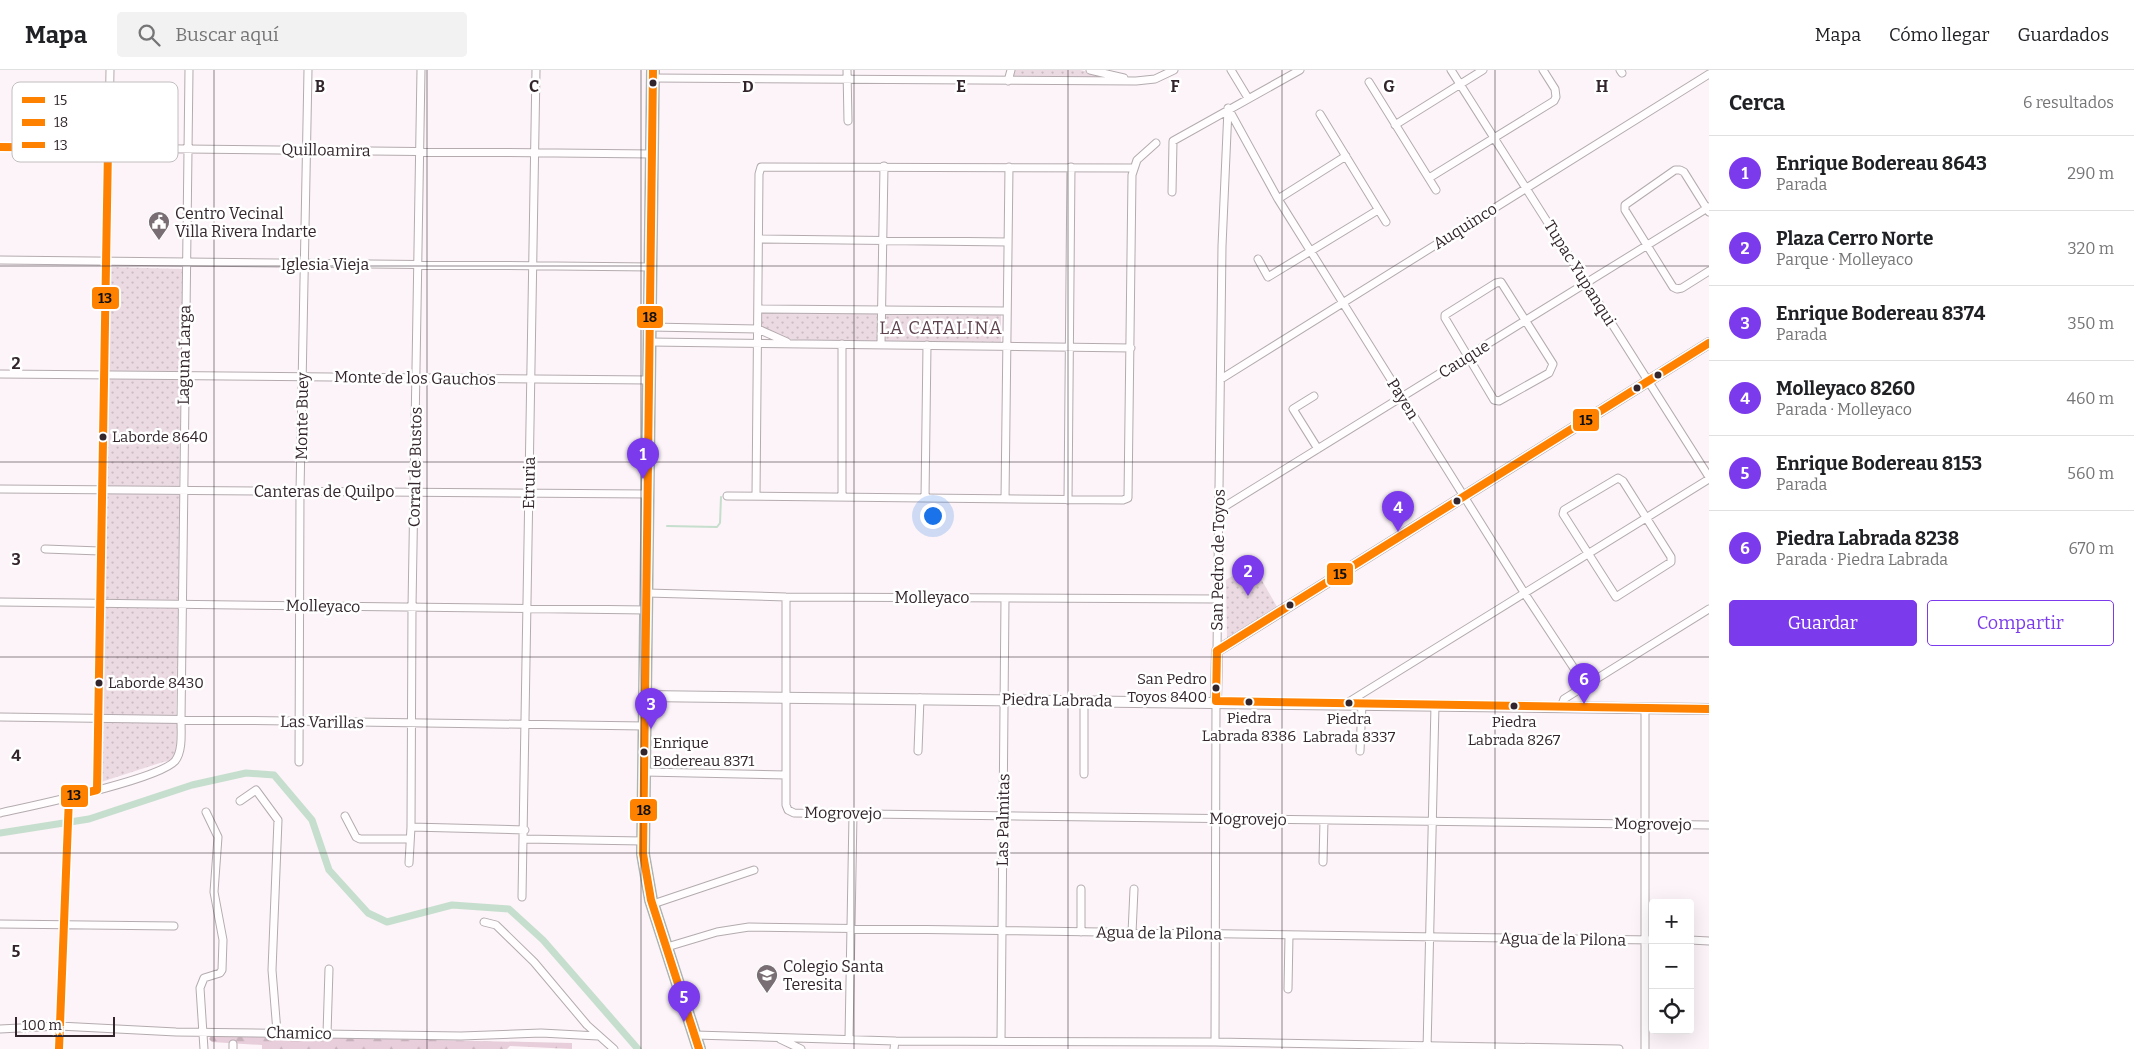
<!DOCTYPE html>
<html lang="es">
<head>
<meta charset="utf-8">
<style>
  body { margin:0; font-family:Bitter,serif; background:#f2f2f2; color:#202124 }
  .controls { position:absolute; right:15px; bottom:15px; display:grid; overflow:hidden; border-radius:5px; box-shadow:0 5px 20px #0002 }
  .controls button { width:45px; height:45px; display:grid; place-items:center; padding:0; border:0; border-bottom:1px solid #e0e0e0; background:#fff; color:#202124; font:25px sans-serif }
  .scale { position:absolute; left:15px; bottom:12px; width:100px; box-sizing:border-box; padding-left:5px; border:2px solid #32262c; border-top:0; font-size:14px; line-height:18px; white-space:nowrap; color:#32262c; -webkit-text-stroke:4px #fff; paint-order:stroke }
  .you { position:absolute; left:932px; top:445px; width:18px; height:18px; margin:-12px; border:4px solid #fff; border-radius:50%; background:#1a73e8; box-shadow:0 0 0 8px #1a73e833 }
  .badge { display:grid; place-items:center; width:32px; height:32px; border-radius:50%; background:#7c3aed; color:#fff; font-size:16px; font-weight:700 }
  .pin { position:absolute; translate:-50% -41px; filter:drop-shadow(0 1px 2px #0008) }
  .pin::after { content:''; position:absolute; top:26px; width:18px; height:15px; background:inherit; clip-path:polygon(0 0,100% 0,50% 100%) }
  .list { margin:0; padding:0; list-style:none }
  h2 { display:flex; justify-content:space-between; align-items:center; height:65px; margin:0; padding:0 20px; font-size:21px }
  h2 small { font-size:16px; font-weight:400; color:#757577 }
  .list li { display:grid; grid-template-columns:32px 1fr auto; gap:15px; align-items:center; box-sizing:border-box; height:75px; padding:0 20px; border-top:1px solid #e0e0e0 }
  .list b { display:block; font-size:19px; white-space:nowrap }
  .list p { margin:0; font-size:16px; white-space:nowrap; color:#757577 }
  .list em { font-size:16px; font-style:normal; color:#757577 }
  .actions { display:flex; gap:10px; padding:15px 20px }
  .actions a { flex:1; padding:11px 0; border:1px solid #7c3aed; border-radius:5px; text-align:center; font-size:18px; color:#7c3aed }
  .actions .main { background:#7c3aed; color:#fff }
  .icon { flex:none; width:28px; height:28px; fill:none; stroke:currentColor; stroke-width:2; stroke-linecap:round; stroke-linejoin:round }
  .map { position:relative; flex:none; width:1709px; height:979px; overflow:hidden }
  header { display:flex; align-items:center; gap:30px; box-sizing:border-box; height:70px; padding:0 25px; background:#fff; border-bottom:1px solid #e0e0e0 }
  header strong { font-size:24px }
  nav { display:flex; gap:28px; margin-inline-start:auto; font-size:18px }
  .search { width:350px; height:45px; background:#f2f2f2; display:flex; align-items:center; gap:12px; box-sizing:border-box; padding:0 18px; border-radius:5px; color:#757577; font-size:19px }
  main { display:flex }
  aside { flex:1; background:#fff }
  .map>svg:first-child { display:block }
</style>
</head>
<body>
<header>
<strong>Mapa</strong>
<div class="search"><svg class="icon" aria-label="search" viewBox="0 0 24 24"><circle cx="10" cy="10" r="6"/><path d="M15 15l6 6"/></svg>Buscar aquí</div>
<nav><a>Mapa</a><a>Cómo llegar</a><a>Guardados</a></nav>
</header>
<main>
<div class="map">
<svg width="1709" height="979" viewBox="0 0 1709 979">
  <defs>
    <pattern id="forest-firs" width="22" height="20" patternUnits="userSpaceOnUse" patternTransform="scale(1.25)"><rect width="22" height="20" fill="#e8ceda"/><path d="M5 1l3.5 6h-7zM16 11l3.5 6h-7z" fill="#c7b1bb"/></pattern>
    <pattern id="park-dots" width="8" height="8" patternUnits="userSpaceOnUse" patternTransform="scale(1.25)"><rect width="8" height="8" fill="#ecdae2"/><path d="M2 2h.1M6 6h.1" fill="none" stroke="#cbbbc2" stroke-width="1.8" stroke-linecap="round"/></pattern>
  </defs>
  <rect width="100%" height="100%" fill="#fcf4f8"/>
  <!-- forest -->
  <path fill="url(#forest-firs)" d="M211,965l361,8v6l-62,-3 -3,3h-245v-4l-50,-3 -3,-3z"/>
  <!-- park -->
  <path fill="url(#park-dots)" d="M1008,0h72l48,12 -122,-4z
    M108,197l75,2 -2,105 -75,-2z
    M761,242l117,2 -1,27h-82l-34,-15z
    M885,244l116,1v27l-116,-1z
    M106,307l75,2 -2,110 -75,-2z
    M103,423l77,2 -2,105 -76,-1z
    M1252,493l28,49 -53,27 -1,-59z
    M101,537l77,1 -2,110 -77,-1z
    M99,651l78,2 -1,37 -13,2 -65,21z"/>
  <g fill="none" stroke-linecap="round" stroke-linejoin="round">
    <!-- stream -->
    <path stroke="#c6decd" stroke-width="2" d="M667,456l50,1 3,-4 1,-26"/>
    <!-- canal -->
    <path stroke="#c6decd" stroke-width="7" d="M0,763l89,-14 103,-34 54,-12 28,2 38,45 17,50 39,43 19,9 65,-17 57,4 34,31 95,109"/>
    <!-- street casing -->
    <g stroke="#b4abaf" stroke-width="9">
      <path id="street" d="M847,0l1,51
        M1090,0l34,8
        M1231,0l17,28
        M1451,0l258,407
        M1620,0l2,3
        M653,8l483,3 19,-2 19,-9
        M1008,11l3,-11
        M1369,12l67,108
        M1228,38l50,91 247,395 60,91
        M1320,44l66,108
        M1395,55l88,-55
        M0,77l652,7
        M1429,108l125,-77 2,-4 -1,-8 -12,-19
        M1172,122l1,-51 127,-71
        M1278,129l68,-43
        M1709,142l-25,-40 -4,-2h-5l-50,35v5l48,77 4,2 5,-1 27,-17
        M759,169l249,3
        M1258,189l10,18 110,-67
        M0,190l651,7
        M1501,212l52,82 -4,9 -50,28 -5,-1 -49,-82v-3l51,-32z
        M758,239l248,2
        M650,257l108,2 29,13
        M650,272l481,6
        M881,274l3,-178
        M0,304l649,6
        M1221,309l488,-305
        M1314,326l-21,13 25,40
        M1618,408l5,3 48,76v5l-55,35 -53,-83 1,-4z
        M0,419l648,5
        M727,426l396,4 5,-2 4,-323 5,-15 19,-17
        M756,426l3,-322 2,-7 372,1
        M842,427v-153
        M925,428l2,-153
        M1005,429l4,-332
        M1068,430l3,-333
        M1219,440l490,-303
        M45,479l55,2
        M647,523l139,4 432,2
        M786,527v208l2,5 6,3 915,12
        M0,532l647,8
        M1217,581l5,-405 6,-137
        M1347,633l362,-224
        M1561,637l3,-8 145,-90
        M0,647l644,9
        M918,681l2,-53
        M1360,681l2,-47
        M299,692l1,-270 8,-422
        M644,702l142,3
        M1084,704v-74
        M97,720l13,-720
        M240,731l16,-11 22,30 -6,150 5,62
        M0,743c31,-7 158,-33 175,-52 8,-10 6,-29 6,-41l8,-650
        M345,746l11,21 4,2h49
        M411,757l114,3
        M524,769l119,2
        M1323,792l1,-42
        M409,793l2,-36 1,-220 9,-537
        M1081,819v43
        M522,827l14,-827
        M653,834l101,-34
        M484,852l12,3 38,37 53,63 27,24
        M0,854l174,2
        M1132,863l2,-44
        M1690,870l19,1
        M667,877l50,-15 32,-5 904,13
        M1288,919l1,-54
        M0,959l59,-3 117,6 285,4 80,-3 57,3
        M327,964l2,-65
        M695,965l200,6 320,1 404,7
        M780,969l21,10
        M849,969l4,-225
        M1001,971l4,-443
        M1215,972l1,-341
        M59,979l10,-252
        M204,979l-4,-61 4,-10 16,-5 2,-3 1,-30 -9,-48 4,-55 -12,-25
        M233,979v-5
        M894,979l1,-8
        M1427,979l8,-344
        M1645,979v-341"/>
    </g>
    <!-- secondary casing -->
    <g stroke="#b4abaf" stroke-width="12">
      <path id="secondary" d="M644,626l1065,13
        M1216,631l1,-50 492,-308"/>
    </g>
    <!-- primary casing -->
    <g stroke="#adb3af" stroke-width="14">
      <path id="primary" d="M653,0l-10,784 8,46 48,149"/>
    </g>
    <!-- street -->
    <use href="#street" stroke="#fffdfe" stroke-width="7"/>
    <!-- secondary -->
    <use href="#secondary" stroke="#fffdfe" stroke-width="10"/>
    <!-- primary -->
    <use href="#primary" stroke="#e8ecea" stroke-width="11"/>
    <!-- bus-1 casing -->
    <g stroke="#fff" stroke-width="11">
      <path id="bus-1" d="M1217,581l492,-308
        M1216,631l493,8
        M1216,631l1,-50"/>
    </g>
    <!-- bus-2 casing -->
    <g stroke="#fff" stroke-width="11">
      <path id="bus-2" d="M653,0l-10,784 8,46 48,149"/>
    </g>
    <!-- bus-3 casing -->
    <g stroke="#fff" stroke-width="11">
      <path id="bus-3" d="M0,77l108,1 -11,642 -28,7 -10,252"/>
    </g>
    <!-- bus-1 -->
    <use href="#bus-1" stroke="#ff8100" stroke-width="8"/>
    <!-- bus-2 -->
    <use href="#bus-2" stroke="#ff8100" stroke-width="8"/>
    <!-- bus-3 -->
    <use href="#bus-3" stroke="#ff8100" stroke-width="8"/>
  </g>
  <!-- grid -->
  <path fill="none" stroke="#32262c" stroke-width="1" stroke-opacity="0.55" d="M214,0v979M427,0v979M641,0v979M854,0v979M1068,0v979M1282,0v979M1495,0v979M0,196h1709M0,392h1709M0,587h1709M0,783h1709"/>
  <!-- icons -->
  <defs>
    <g id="civic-pin" transform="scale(1.125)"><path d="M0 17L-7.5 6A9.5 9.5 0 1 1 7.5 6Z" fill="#796e73" stroke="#fff"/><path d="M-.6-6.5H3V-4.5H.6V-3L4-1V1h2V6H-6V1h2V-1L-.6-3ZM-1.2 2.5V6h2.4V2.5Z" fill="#fff"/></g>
    <g id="school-pin" transform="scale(1.125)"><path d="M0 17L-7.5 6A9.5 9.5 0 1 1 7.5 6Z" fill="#796e73" stroke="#fff"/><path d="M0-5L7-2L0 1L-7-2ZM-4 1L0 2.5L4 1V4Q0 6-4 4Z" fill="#fff"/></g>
  </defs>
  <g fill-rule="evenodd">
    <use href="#civic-pin" x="159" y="152"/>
    <use href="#school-pin" x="767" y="905"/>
  </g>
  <!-- markers -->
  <g fill="#32262c" stroke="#fff" stroke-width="2">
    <circle cx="653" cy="13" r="4.5"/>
    <circle cx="1658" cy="305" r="4.5"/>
    <circle cx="1637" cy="318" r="4.5"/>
    <circle cx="103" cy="367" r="4.5"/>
    <circle cx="1457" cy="431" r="4.5"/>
    <circle cx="1290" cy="535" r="4.5"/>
    <circle cx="99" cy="613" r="4.5"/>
    <circle cx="1216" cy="618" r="4.5"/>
    <circle cx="1249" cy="632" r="4.5"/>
    <circle cx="1349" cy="633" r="4.5"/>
    <circle cx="1514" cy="636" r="4.5"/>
    <circle cx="644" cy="682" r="4.5"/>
  </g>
  <g text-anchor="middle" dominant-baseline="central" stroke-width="5" stroke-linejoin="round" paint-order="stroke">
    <!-- bus labels -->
    <g font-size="15" fill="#32262c" stroke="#fff" text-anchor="start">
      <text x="112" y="367">Laborde 8640</text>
      <text x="1207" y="609" text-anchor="end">San Pedro<tspan x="1207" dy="18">Toyos 8400</tspan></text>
      <text x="108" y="613">Laborde 8430</text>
      <text x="1249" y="648" text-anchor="middle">Piedra<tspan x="1249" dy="18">Labrada 8386</tspan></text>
      <text x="1349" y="649" text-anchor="middle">Piedra<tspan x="1349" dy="18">Labrada 8337</tspan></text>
      <text x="1514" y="652" text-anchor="middle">Piedra<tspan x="1514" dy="18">Labrada 8267</tspan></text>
      <text x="653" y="673">Enrique<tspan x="653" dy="18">Bodereau 8371</tspan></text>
    </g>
    <!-- street labels -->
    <g font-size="16" fill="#32262c" stroke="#fff">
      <text transform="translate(326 80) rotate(1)">Quilloamira</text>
      <text transform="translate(1465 156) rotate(-32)">Auquinco</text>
      <text x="325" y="194">Iglesia Vieja</text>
      <text transform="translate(1580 203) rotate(58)">Tupac Yupanqui</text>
      <text transform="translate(184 285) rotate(-89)">Laguna Larga</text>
      <text transform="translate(1464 289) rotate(-32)">Cauque</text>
      <text transform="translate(415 308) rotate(1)">Monte de los Gauchos</text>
      <text transform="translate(1403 329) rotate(58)">Payen</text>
      <text transform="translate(302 346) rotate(-89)">Monte Buey</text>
      <text transform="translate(415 397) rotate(-89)">Corral de Bustos</text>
      <text transform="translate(529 413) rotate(-89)">Etruria</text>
      <text x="324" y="421">Canteras de Quilpo</text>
      <text transform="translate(1218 490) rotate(-89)">San Pedro de Toyos</text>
      <text x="932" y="527">Molleyaco</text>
      <text transform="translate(323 536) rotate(1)">Molleyaco</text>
      <text transform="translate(1057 630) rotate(1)">Piedra Labrada</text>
      <text transform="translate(322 652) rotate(1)">Las Varillas</text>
      <text transform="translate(843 743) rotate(1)">Mogrovejo</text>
      <text transform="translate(1248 749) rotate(1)">Mogrovejo</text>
      <text transform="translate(1003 750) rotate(-89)">Las Palmitas</text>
      <text transform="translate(1653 754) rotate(1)">Mogrovejo</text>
      <text transform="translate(1159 863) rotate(1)">Agua de la Pilona</text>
      <text transform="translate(1563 869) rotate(1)">Agua de la Pilona</text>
      <text transform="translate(299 963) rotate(1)">Chamico</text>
    </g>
    <!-- poi labels -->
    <g font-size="16" fill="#32262c" stroke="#fff" text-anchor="start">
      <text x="175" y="143">Centro Vecinal<tspan x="175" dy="18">Villa Rivera Indarte</tspan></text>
      <text x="783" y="896">Colegio Santa<tspan x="783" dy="18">Teresita</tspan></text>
    </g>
    <!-- neighbourhood labels -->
    <g font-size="18" letter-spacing="1" fill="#5e434f" stroke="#fff">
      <text x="941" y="258">LA CATALINA</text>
    </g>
  </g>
  <!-- legend -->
  <rect x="12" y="12" width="166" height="80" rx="8" fill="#fff" stroke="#c2bec0" stroke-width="1"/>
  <rect x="22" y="27" width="23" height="6" fill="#ff8100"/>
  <rect x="22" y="49" width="23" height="7" fill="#ff8100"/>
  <rect x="22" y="72" width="23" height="6" fill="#ff8100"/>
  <g font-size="14" fill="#32262c">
    <text x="54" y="35">15</text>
    <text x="54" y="57">18</text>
    <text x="54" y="80">13</text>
  </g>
  <g font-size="16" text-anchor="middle" font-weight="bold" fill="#32262c" stroke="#fff" stroke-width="5" stroke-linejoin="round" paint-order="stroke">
    <text x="320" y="22">B</text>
    <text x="534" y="22">C</text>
    <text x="748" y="22">D</text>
    <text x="961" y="22">E</text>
    <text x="1175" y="22">F</text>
    <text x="1389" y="22">G</text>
    <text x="1602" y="22">H</text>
    <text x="16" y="299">2</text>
    <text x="16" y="495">3</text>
    <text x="16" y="691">4</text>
    <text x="16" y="887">5</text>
  </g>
  <g stroke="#fff" stroke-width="2">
    <rect x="91" y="216" width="29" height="24" rx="5" fill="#ff8100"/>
    <rect x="636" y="235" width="28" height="24" rx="5" fill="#ff8100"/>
    <rect x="1572" y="338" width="28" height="24" rx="5" fill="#ff8100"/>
    <rect x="1326" y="492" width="28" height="24" rx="5" fill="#ff8100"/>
    <rect x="60" y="714" width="29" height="24" rx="5" fill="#ff8100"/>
    <rect x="629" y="728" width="29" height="24" rx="5" fill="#ff8100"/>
  </g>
  <g font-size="14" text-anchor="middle" font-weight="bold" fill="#111">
    <text x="105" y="233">13</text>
    <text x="650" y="252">18</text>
    <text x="1586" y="355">15</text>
    <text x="1340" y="509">15</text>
    <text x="74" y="730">13</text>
    <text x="644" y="745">18</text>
  </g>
</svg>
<div class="controls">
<button>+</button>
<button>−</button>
<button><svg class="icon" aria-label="locate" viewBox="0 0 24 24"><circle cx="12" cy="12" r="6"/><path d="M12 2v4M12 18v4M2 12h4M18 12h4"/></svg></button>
</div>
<div class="scale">100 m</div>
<div class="you"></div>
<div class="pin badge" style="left:643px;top:409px">1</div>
<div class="pin badge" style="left:1248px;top:526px">2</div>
<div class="pin badge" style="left:651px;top:659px">3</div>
<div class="pin badge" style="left:1398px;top:462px">4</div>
<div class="pin badge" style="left:684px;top:952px">5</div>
<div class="pin badge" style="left:1584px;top:634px">6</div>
</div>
<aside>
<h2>Cerca<small>6 resultados</small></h2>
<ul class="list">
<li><span class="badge">1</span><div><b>Enrique Bodereau 8643</b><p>Parada</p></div><em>290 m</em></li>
<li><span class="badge">2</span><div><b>Plaza Cerro Norte</b><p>Parque · Molleyaco</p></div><em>320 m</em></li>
<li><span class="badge">3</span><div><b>Enrique Bodereau 8374</b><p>Parada</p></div><em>350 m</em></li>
<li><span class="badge">4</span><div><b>Molleyaco 8260</b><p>Parada · Molleyaco</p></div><em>460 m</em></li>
<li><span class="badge">5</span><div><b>Enrique Bodereau 8153</b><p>Parada</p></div><em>560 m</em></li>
<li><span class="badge">6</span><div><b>Piedra Labrada 8238</b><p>Parada · Piedra Labrada</p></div><em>670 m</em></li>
</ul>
<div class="actions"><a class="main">Guardar</a><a>Compartir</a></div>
</aside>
</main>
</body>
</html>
